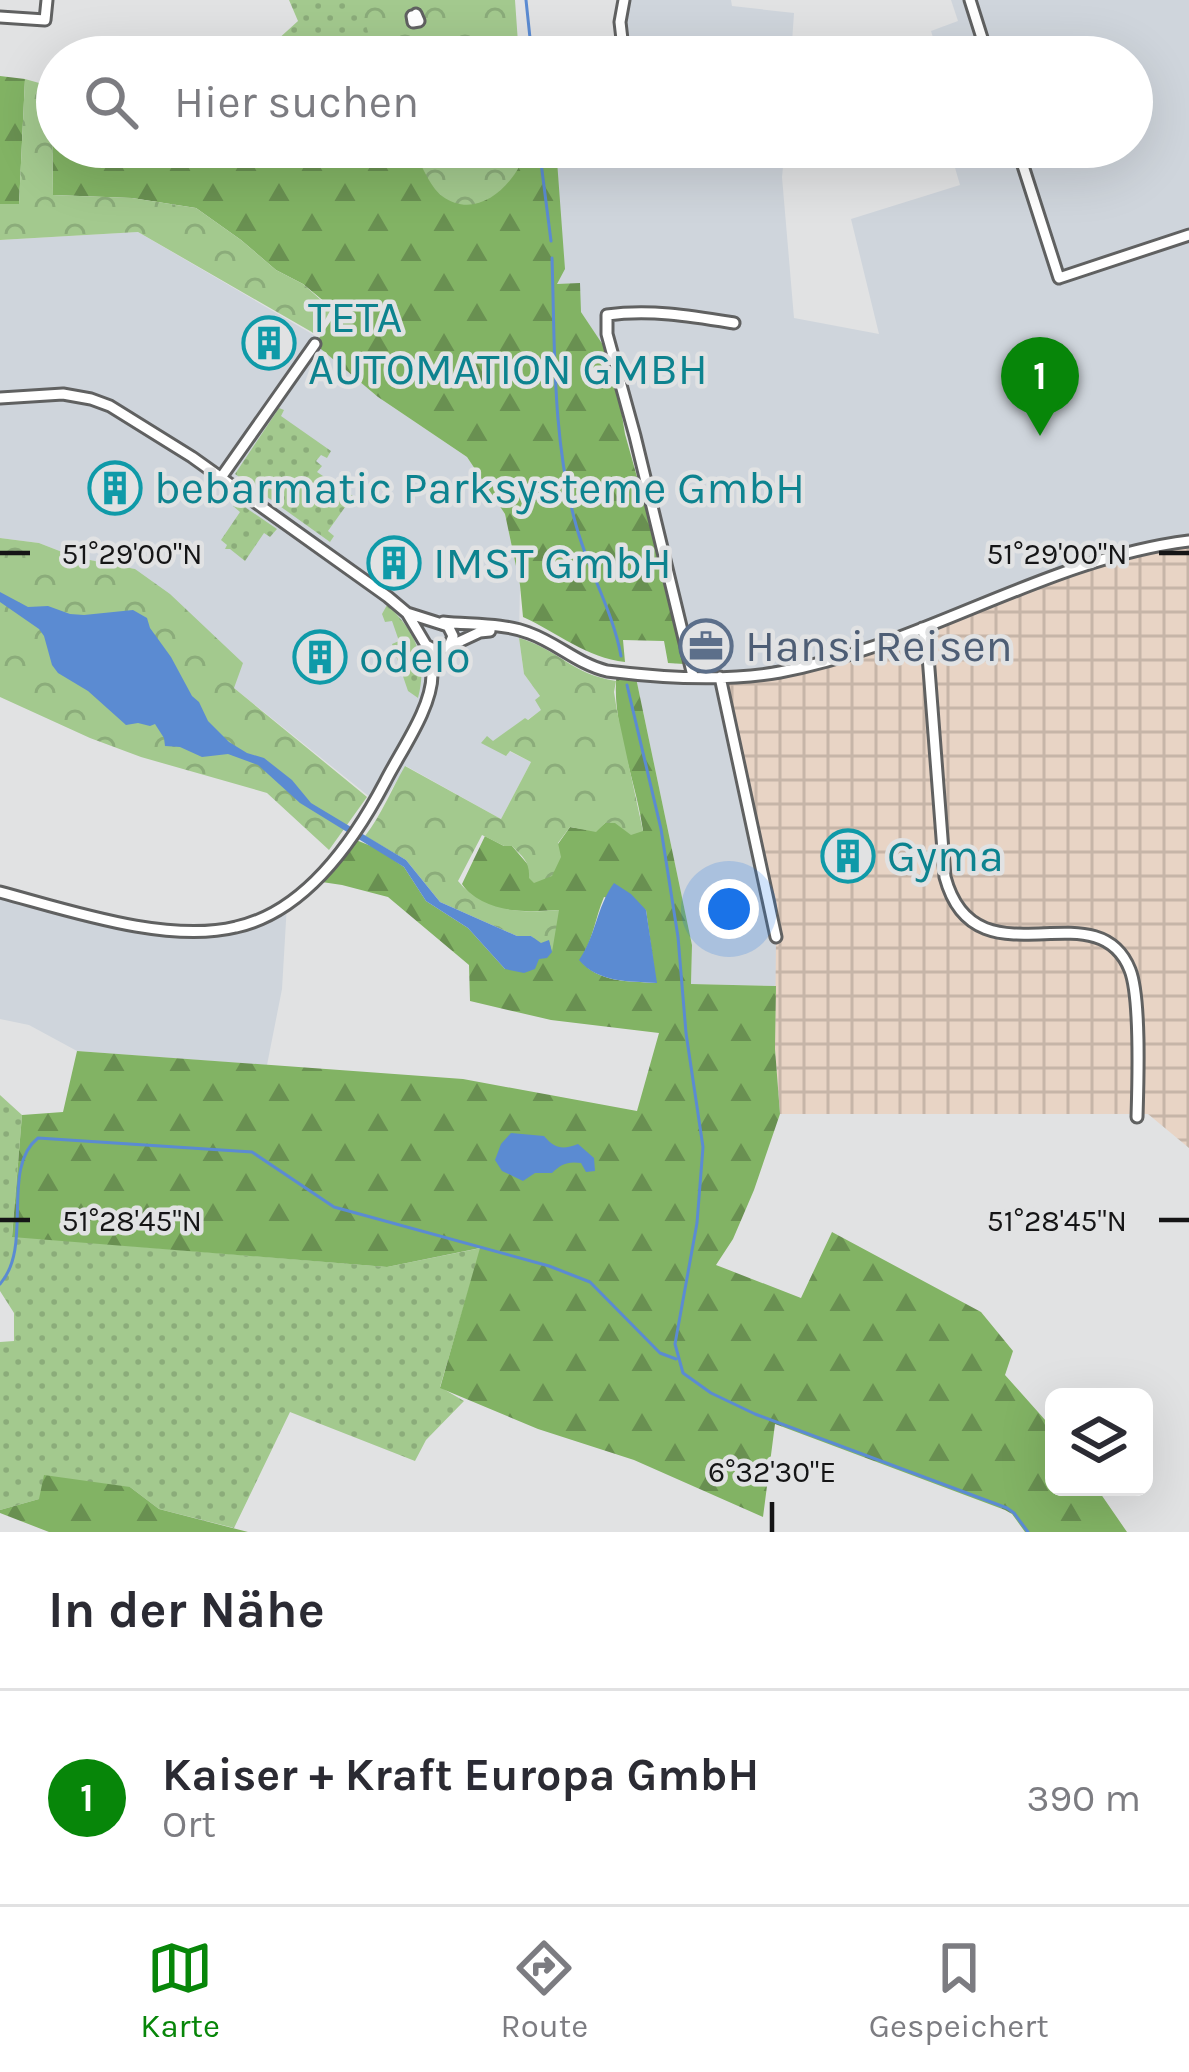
<!DOCTYPE html>
<html lang="de">
<head>
<meta charset="utf-8">
<style>
  body { margin:0; font-family:Karla,sans-serif; background:#f7f7f7; color:#2b2b33 }
  .controls { position:absolute; right:36px; bottom:36px; display:grid; overflow:hidden; border-radius:18px; box-shadow:0 12px 48px #0002 }
  .controls button { width:108px; height:108px; display:grid; place-items:center; padding:0; border:0; border-bottom:3px solid #e1e1e2; background:#fff; color:#2b2b33; font:60px sans-serif }
  .you { position:absolute; left:729px; top:909px; width:42px; height:42px; margin:-30px; border:9px solid #fff; border-radius:50%; background:#1a73e8; box-shadow:0 0 0 18px #1a73e833 }
  .badge { display:grid; place-items:center; width:78px; height:78px; border-radius:50%; background:#078609; color:#fff; font-size:39px; font-weight:700 }
  .pin { position:absolute; translate:-50% -99px; filter:drop-shadow(0 3px 6px #0008) }
  .pin::after { content:''; position:absolute; top:63px; width:42px; height:36px; background:inherit; clip-path:polygon(0 0,100% 0,50% 100%) }
  .list { margin:0; padding:0; list-style:none }
  h2 { display:flex; justify-content:space-between; align-items:center; height:156px; margin:0; padding:0 48px; font-size:51px }
  h2 small { font-size:39px; font-weight:400; color:#7c7c81 }
  .list li { display:grid; grid-template-columns:78px 1fr auto; gap:36px; align-items:center; box-sizing:border-box; height:216px; padding:0 48px; border-top:3px solid #e1e1e2 }
  .list b { display:block; font-size:45px; white-space:nowrap }
  .list p { margin:0; font-size:39px; white-space:nowrap; color:#7c7c81 }
  .list em { font-size:39px; font-style:normal; color:#7c7c81 }
  .icon { flex:none; width:66px; height:66px; fill:none; stroke:currentColor; stroke-width:2; stroke-linecap:round; stroke-linejoin:round }
  .map { position:relative; flex:none; width:1189px; height:1532px; overflow:hidden }
  .search { position:absolute; background:#fff; box-shadow:0 12px 48px #0002; left:36px; right:36px; top:36px; height:132px; display:flex; align-items:center; gap:30px; box-sizing:border-box; padding:0 42px; border-radius:66px; color:#7c7c81; font-size:45px }
  .sheet { height:372px; background:#fff }
  nav { display:flex; justify-content:space-around; align-items:center; box-sizing:border-box; height:168px; border-top:3px solid #e1e1e2; background:#fff; font-size:33px; color:#7c7c81 }
  nav a { display:grid; justify-items:center; gap:6px }
  nav .on { color:#078609 }
  .map>svg:first-child { display:block }
</style>
</head>
<body>
<div class="map">
<svg width="1189" height="1532" viewBox="0 0 1189 1532">
  <defs>
    <pattern id="industrial-grid" width="8" height="8" patternUnits="userSpaceOnUse" patternTransform="scale(3)"><rect width="8" height="8" fill="#e8d4c5"/><path d="M0 4h8M4 0v8" fill="none" stroke="#c6b5a8"/></pattern>
    <pattern id="grass-dots" width="8" height="8" patternUnits="userSpaceOnUse" patternTransform="scale(3)"><rect width="8" height="8" fill="#a3c98e"/><path d="M2 2h.1M6 6h.1" fill="none" stroke="#8bac7a" stroke-width="1.8" stroke-linecap="round"/></pattern>
    <pattern id="forest-firs" width="22" height="20" patternUnits="userSpaceOnUse" patternTransform="scale(3)"><rect width="22" height="20" fill="#82b364"/><path d="M5 1l3.5 6h-7zM16 11l3.5 6h-7z" fill="#699051"/></pattern>
    <pattern id="park-crowns" width="20" height="18" patternUnits="userSpaceOnUse" patternTransform="scale(3)"><rect width="20" height="18" fill="#a3c98e"/><path d="M2 6a3 3 0 1 1 6 0M12 15a3 3 0 1 1 6 0" fill="none" stroke="#8bac7a"/></pattern>
  </defs>
  <rect width="100%" height="100%" fill="#e1e2e3"/>
  <!-- built -->
  <path fill="#cfd5dc" d="M619,0h112l1,6 62,7 -3,44h-174l-3,-24z
    M951,0h238v547l-413,390v49l-85,-2 1,-39 -57,-272 57,3 -79,-315 -32,-49 -24,-28 -1,-137h229l-3,30 12,141 85,16 -28,-115 109,-34 -11,-38h183v-90h-193l-8,-26 27,-10z
    M138,232l181,106 -4,5 63,54 89,60 38,57 15,71 -1,53 5,36 16,22 2,14 -15,10 -2,-2 -32,24 14,13 2,-4 22,11 -30,57 -95,-53 -25,40 -147,-118 -99,-119 -60,-12 -36,-14 -39,-5v-298z
    M0,892l149,35 74,2 64,-25 -5,85 -15,76 -190,-14 -48,-26 -29,-6z"/>
  <!-- industrial -->
  <path fill="url(#industrial-grid)" d="M1189,541v607l-41,-34h-368l-5,-65 1,-112 -56,-260 121,-18 206,-81z"/>
  <!-- grass -->
  <path fill="url(#grass-dots)" d="M289,0h71l17,57h-96l-5,-16 22,-20z
    M279,408l5,2 -3,6 50,35 -4,7 -6,-3 -5,6 6,5 -5,6 36,24 -25,35 6,5 -4,6 -95,-68z
    M236,501l41,28 -7,8 -6,-4 -19,28 -15,-12h-5l2,-4 -6,-5 19,-28 -7,-6z
    M387,605c29,26 41,55 31,93l-10,-7 -16,-47 7,-3 -7,-20 -7,1 -3,-8z
    M0,1095l22,20 -10,121 375,31 94,-19 -41,139 24,14 -38,39 -11,21 -125,-49 -56,116 -75,-19 -29,-22 -91,12 -39,11v-168l14,-1v-28l-14,-22z"/>
  <!-- forest -->
  <path fill="url(#forest-firs)" fill-rule="evenodd" d="M0,76l25,3 -6,126 -19,-1z
    M57,98v49h355l29,48 83,-36 3,-12h29l9,122 -8,15 23,-1 1,29 32,48 12,74 28,100 31,130 -16,-1 -4,-22 -41,-1 2,22c-38,-4 -67,-29 -102,-45l-3,-32 -15,-71 -38,-57 -89,-60 -63,-53 22,-32 -34,-28 -27,-14 -35,-30 -45,-32 -64,-10 -79,-3 -1,-71 5,-9z
    M617,672l18,1 57,272 -1,39 85,2 -1,63 5,65 -26,76 -21,49 -17,26 85,33 31,-66 149,80 32,39 -8,24 49,55v57h42l31,45h-102l-13,-18 -7,-4 -230,-86 -12,93 -129,-57 -96,-31 -98,-41 40,-140 -93,19 -375,-30 10,-122 41,-3 14,-61 386,28 174,32 22,-78 -108,-13 -81,-19 -1,-36 -81,-68 -46,-12 -27,-4 41,-41 20,8 28,19 22,34 42,27 37,41 54,-59c-33,2 -77,5 -97,-26l23,-48 19,10h8l18,21 28,-23 12,-17 26,4 9,-8h11l27,8c-7,-51 -33,-110 -26,-159zM604,897l42,13 10,73c-28,-2 -58,0 -76,-23 13,-19 15,-42 24,-63z
    M44,1475l86,12 29,22 89,23h-199l-49,-19v-3l39,-11z"/>
  <!-- park -->
  <path fill="url(#park-crowns)" d="M359,0h156l4,57h-144z
    M25,79l32,9v27l-5,10 1,70 79,3 64,10 45,32 35,30 27,14 28,25 -14,26 -179,-103 -138,8v-36h19z
    M412,147h115v2c-10,33 -48,74 -85,47 -13,-10 -22,-35 -30,-49z
    M0,538l39,5 36,14 60,12 35,25 73,69 -9,25 133,109 -38,53 -62,-57 -126,-36 -51,-19 -90,-41z
    M519,638c39,11 52,36 97,43l-2,11 3,19 26,120 -12,4 -16,-12h-10l-9,9 -26,-5 -12,16 3,14 -9,19 -18,7 -5,-5c1,-16 -6,-21 -17,-32h-8l-22,-11 -24,46c26,32 63,32 101,29l-7,42 -3,-11 -8,3 -10,-8h-14l-77,-34 -34,-42 -41,-24c17,-22 26,-46 40,-70l96,53 30,-57 -21,-11 -4,5 -25,-13 6,-7 6,5 32,-23 3,2 13,-10 -6,-10 5,-4 -16,-22z"/>
  <!-- water -->
  <path fill="#5b8bd2" d="M0,592l28,15 20,-1 22,8 14,1 49,-5 14,8 3,10 21,29 21,39 7,6 9,19 21,21 18,11 17,5 28,22 19,23 95,57 34,42 77,34h14l10,7 8,-3 3,12 -5,6 -8,1 -4,10 -11,4 -19,-4 -37,-41 -42,-27 -22,-34 -104,-64 -42,-38 -30,-11 -26,3 -22,-10 -15,-1 -1,-8 -9,-14 -5,2 -12,-3 -12,2 -38,-34 -30,-18 -6,-8 -8,-29 -5,-7 -39,-27z
    M614,883l17,11 15,16 11,73c-28,-2 -59,0 -78,-23 17,-24 17,-52 35,-77z
    M511,1133l33,3c11,13 19,14 34,8l16,14 1,13 -9,1 -5,-9c-13,-2 -20,1 -29,10h-17l-12,8 -21,-10 -7,-11 6,-16z"/>
  <g fill="none" stroke-linecap="round" stroke-linejoin="round">
    <!-- stream -->
    <path stroke="#5b8bd2" stroke-width="3" d="M526,0l6,57
      M539,147l12,94
      M552,258c3,88 0,182 24,267 12,45 37,86 45,131
      M627,685l34,144 17,108 8,96 17,114 -6,76 -22,121 8,29 28,20 44,21 252,94 7,5 14,19
      M0,1284c34,-38 0,-116 38,-146l214,14 82,55 215,59 41,16 70,71 16,6"/>
    <!-- street casing -->
    <g stroke="#606161" stroke-width="15">
      <path id="street" d="M624,0l-4,22 4,35
        M970,0l18,57
        M416,14l3,7 -6,1 -1,-6 3,2z
        M0,17l45,3 2,-20
        M1017,147l42,131 130,-43
        M0,398l63,-4 28,5 19,7 82,51 196,140 19,16 19,32 11,6 12,-5 4,-10 -5,-10 -41,-13
        M220,479l95,-135
        M443,622c27,3 61,1 86,11 28,10 49,31 78,38 56,7 118,11 173,1 142,-26 265,-113 409,-131
        M922,628l5,15 18,234c30,112 152,9 185,93 11,28 8,114 7,147
        M450,646l30,-14 10,-1
        M693,676l-58,-240 -28,-102v-19c43,-6 84,1 127,8
        M720,677l56,260
        M0,892c68,18 167,52 236,35 69,-15 118,-86 149,-145 15,-30 48,-75 47,-109 -1,-9 -4,-19 -6,-28"/>
    </g>
    <!-- street -->
    <use href="#street" stroke="#fff" stroke-width="9"/>
  </g>
  <!-- ticks -->
  <path fill="none" stroke="#151516" stroke-width="4.5" d="M0,553h30M1159,553h30M0,1220h30M1159,1220h30M772,1502v30"/>
  <!-- icons -->
  <defs>
    <g id="building-ring" transform="scale(2.7)"><circle r="9.5" fill="#e1e2e3" stroke="#0f9aa8" stroke-width="1.5"/><path d="M-4-6H4V6H1V3H-1V6H-4ZM-2.5-4.3h1.7v1.8h-1.7ZM.8-4.3h1.7v1.8H.8ZM-2.5-1h1.7V.8h-1.7ZM.8-1h1.7V.8H.8Z" fill="#0f9aa8"/></g>
    <g id="office-ring" transform="scale(2.7)"><circle r="9.5" fill="#e1e2e3" stroke="#5c6f8a" stroke-width="1.5"/><path d="M-6-3h4V-5.5h4V-3h4V5H-6ZM-1-4.5V-3h2v-1.5ZM-6 0V1H6V0Z" fill="#5c6f8a"/></g>
  </defs>
  <g fill-rule="evenodd">
    <use href="#building-ring" x="269" y="343"/>
    <use href="#building-ring" x="115" y="488"/>
    <use href="#building-ring" x="394" y="563"/>
    <use href="#office-ring" x="706" y="646"/>
    <use href="#building-ring" x="320" y="657"/>
    <use href="#building-ring" x="848" y="856"/>
  </g>
  <g text-anchor="middle" dominant-baseline="central" stroke-width="9" stroke-linejoin="round" paint-order="stroke">
    <!-- culture labels -->
    <g font-size="45" fill="#0d838f" stroke="#e1e2e3" text-anchor="start">
      <text x="308" y="317">TETA<tspan x="308" dy="52">AUTOMATION GMBH</tspan></text>
      <text x="154" y="488">bebarmatic Parksysteme GmbH</text>
      <text x="433" y="563">IMST GmbH</text>
      <text x="359" y="657">odelo</text>
      <text x="887" y="856">Gyma</text>
    </g>
    <!-- service labels -->
    <g font-size="45" fill="#4e5e75" stroke="#e1e2e3" text-anchor="start">
      <text x="745" y="646">Hansi Reisen</text>
    </g>
  </g>
  <g font-size="30" text-anchor="middle" fill="#151516" stroke="#e1e2e3" stroke-width="9" stroke-linejoin="round" paint-order="stroke">
    <text x="132" y="564">51°29'00"N</text>
    <text x="1057" y="564">51°29'00"N</text>
    <text x="132" y="1231">51°28'45"N</text>
    <text x="1057" y="1231">51°28'45"N</text>
    <text x="772" y="1482">6°32'30"E</text>
  </g>
</svg>
<div class="controls">
<button><svg class="icon" aria-label="layers" viewBox="0 0 24 24"><path d="M12 4l9 5-9 5-9-5zM3 14l9 5 9-5"/></svg></button>
</div>
<div class="you"></div>
<div class="pin badge" style="left:1040px;top:436px">1</div>
<div class="search"><svg class="icon" aria-label="search" viewBox="0 0 24 24"><circle cx="10" cy="10" r="6"/><path d="M15 15l6 6"/></svg>Hier suchen</div>
</div>
<section class="sheet">
<h2>In der Nähe<small></small></h2>
<ul class="list">
<li><span class="badge">1</span><div><b>Kaiser + Kraft Europa GmbH</b><p>Ort</p></div><em>390 m</em></li>
</ul>
</section>
<nav>
<a class="on"><svg class="icon" aria-label="map" viewBox="0 0 24 24"><path d="M3 6l6-2 6 2 6-2v14l-6 2-6-2-6 2zM9 4v14M15 6v14"/></svg>Karte</a>
<a><svg class="icon" aria-label="directions" viewBox="0 0 24 24"><path d="M12 3l9 9-9 9-9-9zM9 14v-3h6M13 9l2 2-2 2"/></svg>Route</a>
<a><svg class="icon" aria-label="saved" viewBox="0 0 24 24"><path d="M7 4h10v16l-5-4-5 4z"/></svg>Gespeichert</a>
</nav>
</body>
</html>
